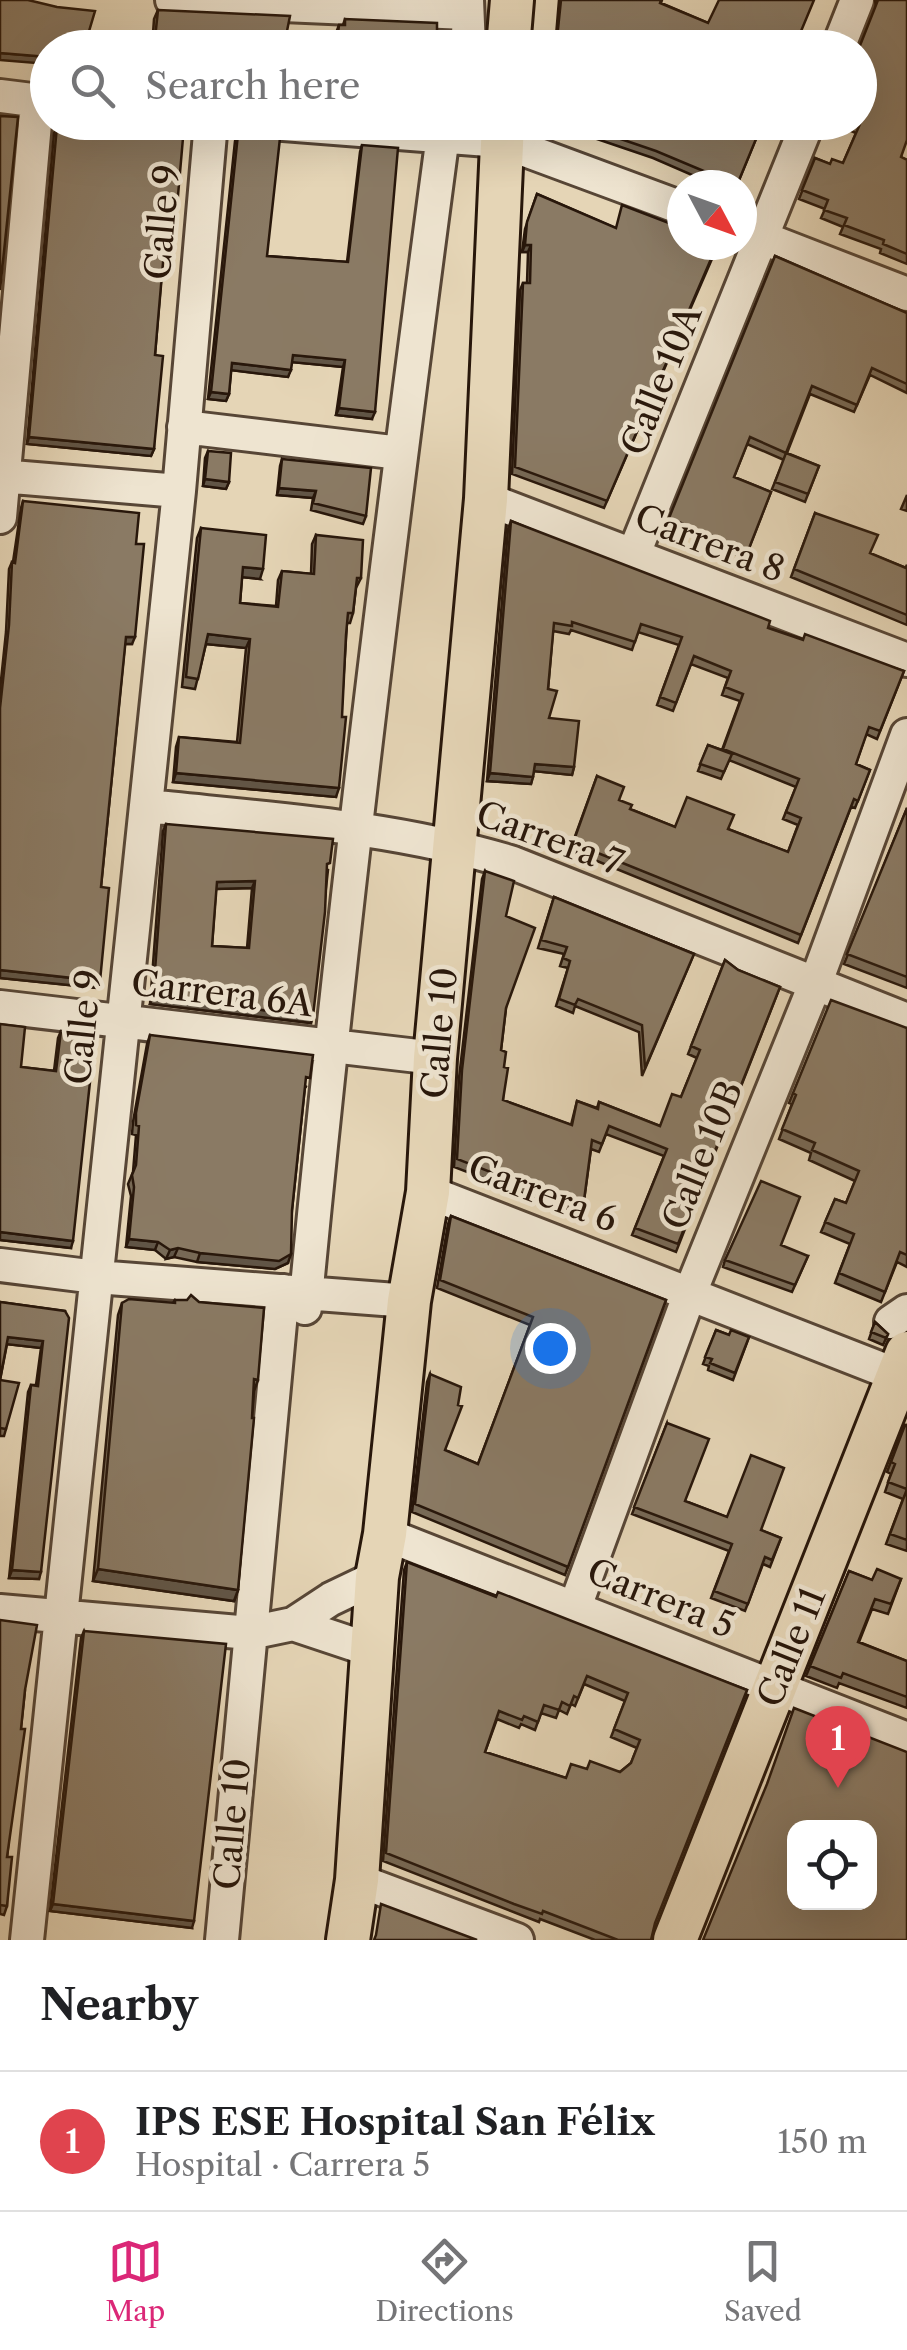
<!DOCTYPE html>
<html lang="en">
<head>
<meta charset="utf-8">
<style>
  body { margin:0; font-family:"Libre Caslon Text",serif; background:#f2f2f2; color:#202124 }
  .controls { position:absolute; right:30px; bottom:30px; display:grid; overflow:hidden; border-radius:20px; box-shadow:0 10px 40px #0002 }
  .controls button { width:90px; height:90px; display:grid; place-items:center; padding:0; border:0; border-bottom:2px solid #e0e0e0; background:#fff; color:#202124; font:50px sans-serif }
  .compass { position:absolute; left:667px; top:170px; width:90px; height:90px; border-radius:50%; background:#fff; box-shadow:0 10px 40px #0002; rotate:131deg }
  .you { position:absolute; left:550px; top:1348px; width:35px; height:35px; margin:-25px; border:8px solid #fff; border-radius:50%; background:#1a73e8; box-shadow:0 0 0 15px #1a73e833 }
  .badge { display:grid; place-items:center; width:65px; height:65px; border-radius:50%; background:#db2777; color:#fff; font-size:32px; font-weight:700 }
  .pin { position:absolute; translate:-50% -82px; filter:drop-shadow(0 2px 5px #0008) }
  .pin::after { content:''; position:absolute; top:52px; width:35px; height:30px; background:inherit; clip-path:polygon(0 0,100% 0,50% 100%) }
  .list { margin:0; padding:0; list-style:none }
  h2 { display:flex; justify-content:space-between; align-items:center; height:130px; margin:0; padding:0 40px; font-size:42px }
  h2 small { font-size:32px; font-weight:400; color:#757577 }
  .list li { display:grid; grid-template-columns:65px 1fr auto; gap:30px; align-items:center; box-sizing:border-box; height:140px; padding:0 40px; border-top:2px solid #e0e0e0 }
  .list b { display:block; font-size:38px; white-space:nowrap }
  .list p { margin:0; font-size:32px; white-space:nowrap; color:#757577 }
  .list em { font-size:32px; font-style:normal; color:#757577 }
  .icon { flex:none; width:55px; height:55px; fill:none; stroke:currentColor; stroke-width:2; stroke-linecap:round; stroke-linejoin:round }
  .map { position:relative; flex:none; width:907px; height:1940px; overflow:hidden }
  .search { position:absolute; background:#fff; box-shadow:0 10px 40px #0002; left:30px; right:30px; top:30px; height:110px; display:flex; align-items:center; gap:25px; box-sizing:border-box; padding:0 35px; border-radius:55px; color:#757577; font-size:38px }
  .sheet { height:270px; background:#fff }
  nav { display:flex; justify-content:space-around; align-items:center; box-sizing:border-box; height:140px; border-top:2px solid #e0e0e0; background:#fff; font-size:28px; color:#757577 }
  nav a { display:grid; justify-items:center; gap:5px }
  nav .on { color:#db2777 }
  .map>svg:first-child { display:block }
</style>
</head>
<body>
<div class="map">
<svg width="907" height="1940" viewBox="0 0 907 1940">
  <rect width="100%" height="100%" fill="#e5d5b6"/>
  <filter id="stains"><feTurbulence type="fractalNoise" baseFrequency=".002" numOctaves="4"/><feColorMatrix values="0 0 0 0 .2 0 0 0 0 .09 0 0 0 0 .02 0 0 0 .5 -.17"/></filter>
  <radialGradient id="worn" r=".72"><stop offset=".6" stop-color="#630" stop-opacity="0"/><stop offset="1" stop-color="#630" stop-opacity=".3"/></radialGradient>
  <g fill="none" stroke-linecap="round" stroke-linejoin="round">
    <!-- minor casing -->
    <g stroke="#574636" stroke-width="38">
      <path id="minor" d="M172,0l294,13
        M467,0l2,48
        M838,48l19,-48
        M0,96l48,6
        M258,122l243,19 181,67
        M742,230l165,64
        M184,427l216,26
        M0,476l179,15
        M486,499l421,161
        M0,517l37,-416
        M633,556l175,-434
        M146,806c124,13 248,20 367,57l394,157
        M0,1007l435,51
        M428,1192l479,187
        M0,1265l96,12 313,24
        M305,1308c37,-392 86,-783 138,-1173l11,-13
        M891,1322l16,-11
        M385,1534l522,205
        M575,1607l115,-314 126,-311 91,-247
        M0,1611l250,22 43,-9 38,-25 46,-22
        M293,1624l78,26
        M357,1880l160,60
        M27,1940l152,-1449 32,-369
        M222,1940l61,-649"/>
    </g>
    <!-- major casing -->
    <g stroke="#28170b" stroke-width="48">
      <path id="major" d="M508,48l4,-48
        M348,1940l9,-60 20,-303 8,-43 24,-233 19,-109 7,-134 51,-559 17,-377
        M675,1940l232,-587"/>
    </g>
    <!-- minor -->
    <use href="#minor" stroke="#eee4d0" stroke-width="32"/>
    <!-- major -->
    <use href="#major" stroke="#e5d5b6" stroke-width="42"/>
  </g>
  <!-- wall -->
  <path fill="#776956" stroke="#28170b" stroke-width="2.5" fill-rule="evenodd" d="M559,0h103l-1,3 47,20 86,25h-239z
    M875,0h32l-6,157 6,3v104l-27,-11 1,-4 -41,-15 3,-7 -22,-9 4,-9 -26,-10 16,-41 15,6 13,-1 13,-30 -27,-11h31l16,-115z
    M158,10l129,21 49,2 3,-8h4l2,-6 92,29h-285l2,-29z
    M547,122h216l-26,63h-22l-62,-27z
    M57,126l115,111h-2l-4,21h-3l-8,97 -1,94 -3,7 -124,-12 27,-311z
    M238,134l29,122 80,6 13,-110 2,-7 10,274 -36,-4 7,-48 -51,-5 -4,15 -57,-7 -2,24 -3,7 -18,-2 27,-258z
    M537,194l78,34 103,17 -114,263 -92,-34 8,-184 3,-7h4l1,-31h-6l3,-23z
    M775,256l132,57v80l-37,-18 -16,37 -44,-18 -23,59 32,13 -14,36 -33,-13 12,-29 -37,-16 -13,33 37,15 -26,66 -78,-32z
    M208,451l21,31 -3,7 -23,-3 2,-28z
    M282,459l84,57 -3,8 -52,-14 2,-12 -36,-3 3,-29z
    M907,495v16l-6,-2z
    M23,501l113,43 -4,100h-7l-24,243 -3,101 -98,-10v-288l6,-58 3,-63 3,-7h1l8,-54z
    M815,513l56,41 35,14 1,-3v60l-116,-48z
    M511,521l257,107 136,43 -27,68 -11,-5 -10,30 14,6 -15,38 -4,-1 -53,136 -228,-93 27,-74 22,24 11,9 45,18 53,2 60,23 10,-27 -15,-6 13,-32 -67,-27 -8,19 -23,-8 10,-26 14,5 18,-49 -18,-6 6,-17 -37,-14 -18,47 -16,-6 22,-60 -41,-13 -6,18 -61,-20 -2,4 -16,-3 -5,58 1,29 25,49 -2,8 -38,-4 -3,13 -44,-3 21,-252z
    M201,528l59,51 -18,-2 -2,26 36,3 2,-26 4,-9 29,3 1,-30 4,-9 45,43 -5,10 -3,25 -3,10h-3l-11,174 -163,-15 3,-35 3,-10 58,5 9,-94 -40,-4 -11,45 -13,-2 15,-149z
    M907,808v180l-63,-24z
    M166,824l162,46 -17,153 -161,-19 13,-173zM252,888l-5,60 -35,-2 4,-57z
    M485,871l21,45v92l-5,42 3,17 -1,33 68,25 6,-24 20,7 2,-6 61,24 21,-29 16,-39 -9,-4 37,-94 13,10 42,17 -104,265 -44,-17 32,-79 -58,-22 -7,18 -8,-3 -8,59 -3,7 -126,-48 5,-89 23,-199z
    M554,897l140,57 -52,122 -3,-44 -64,-26 -2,7 -17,-7 12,-38 -8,-2 4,-12 -26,-6z
    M0,1024l21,43 33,4 4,-33 3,-7 10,217 -71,-8z
    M907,1028v239l-10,-5 -16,40 -46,-19 15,-39 -29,-12 14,-33 11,4 9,-22 -46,-21 2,-7 -32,-14 13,-35 -3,-1 4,-10z
    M150,1035l157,52 -2,-1 -13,124 -4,53 -13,6 -78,-7 -23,-5 -8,2 -11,-9 -29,-3 5,-51 -3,-12 5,-12 3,-37 -4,-1 1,-12 14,-78z
    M451,1216l215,84 -101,275 -153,-63 15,-130 3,-8 15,76 33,14 52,-139 -93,-37 11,-64z
    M808,1256l-16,36 -69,-25 2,-7z
    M175,1300l83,80 -4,11 -16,199 -4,11 -141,-20 25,-266 4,-12h51z
    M0,1302l65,9 -26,268 -30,-1 19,-186 3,-7h5l5,-37 -34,-4 -7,36 6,49 -2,7h-4z
    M875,1322l13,12 -5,11 -14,-6z
    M716,1330l13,5 20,2 -16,43 -25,-10 1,-4 -6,-2z
    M667,1423l18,78 96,37 -11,29 -7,-3 -18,47 -34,-13 18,-47 -97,-37z
    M905,1425h2v126l-21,-7 17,-45 -18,-7 6,-18 -4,-2z
    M407,1562l340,128 -93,234 -3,16h-56l-55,-21 -1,3 -156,-61 21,-291zM584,1684l41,17 -14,36 26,11 -6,15 -11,9 -33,-3 -21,9 -81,-26 12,-33 22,9 2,-4 14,6 6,-17 15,5 3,-8 8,4 4,-10 4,2z
    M849,1571l23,9 29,-1 -13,35 -16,-5 -13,33 48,19v47l-68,-25 -2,5 -31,-12z
    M0,1620l25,70 -18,167v49l-3,9 -4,-1z
    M84,1631l108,297 -142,-17 31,-273z"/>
  <!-- shaded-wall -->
  <path fill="#615546" stroke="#28170b" stroke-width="2.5" d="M0,53l48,4v7l-48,-4z
    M525,245h6l-3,7h-6z
    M293,355l52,5 -2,7 -53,-5z
    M232,363l59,7 -3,7 -58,-7z
    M211,392l18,2 -3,7 -18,-2z
    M339,408l36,4 -3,7 -36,-4z
    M29,437l125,12 -3,7 -124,-12z
    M205,479l24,3 -3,7 -23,-3z
    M279,488l37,3 -3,7 -36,-3z
    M243,567l20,2 -3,10 -20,-2z
    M208,634l42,5 -4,9 -41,-4z
    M126,637h9l-3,7h-9z
    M535,764l39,3 -2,8 -40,-4z
    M176,773l163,15 -3,9 -163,-15z
    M490,773l43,4 -2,7 -44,-3z
    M255,881l-3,7 -38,1 3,-7z
    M0,970l100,11 -2,7 -98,-10z
    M153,997l160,19 -2,7 -161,-19z
    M0,1232l73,9 -2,7 -71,-8z
    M129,1239l29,3 -3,8 -29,-3z
    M178,1248l-4,9 -8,2 4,-9z
    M200,1253l91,1 -3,9 -13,6 -78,-7z
    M8,1337l35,4 -2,7 -36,-4z
    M98,1569l140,21 -4,11 -141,-20z
    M12,1570l29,2 -2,7 -30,-1z
    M53,1904l141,17 -2,7 -142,-17z"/>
  <!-- building -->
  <path fill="#8a7a64" stroke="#28170b" stroke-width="2.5" fill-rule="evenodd" d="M0,0h28l29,7 38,4 -11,37h-36v9l-48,-4z
    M561,0h100l-1,3 48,20 11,-23h95l-20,48h-238z
    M878,0h29v140l-6,17 6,3v94l-24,-10 1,-4 -40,-15 3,-7 -23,-8 4,-10 -26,-10 13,-32 15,6 2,-5 11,4 17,-39 -6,-2h6l-1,-74z
    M158,10l132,6 -3,15 51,2 1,-8h6v-6l92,4v25h-283z
    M0,116l18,1 -18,173z
    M571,122h192l-26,63 -81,-34z
    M57,126l126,12 -8,92 -5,-1 -2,22h-4l-9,104 8,1 -9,93 -125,-12z
    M238,134l42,4 -13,118 81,6 14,-117 36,3 -23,264 -36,-4 6,-48 -52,-5 -2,15 -59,-7 -3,31 -18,-2z
    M537,194l79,34 6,-23 60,23v17h35l-110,256 -92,-34 8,-184h7l1,-38h-6l2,-23z
    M775,256l132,57v71l-35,-16 -15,37 -45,-19 -26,67 33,13 -11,28 -33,-12 11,-29 -36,-16 -16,40 37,15 -23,59 -79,-33z
    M208,451l23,2 -2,29 -24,-3z
    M282,459l89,9 -5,48 -53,-13 3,-12 -37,-3z
    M23,501l116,12 -3,31h8l-9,93h-9l-22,219 -3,31 8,1 -9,93 -100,-11v-262l9,-83 3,-63 3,1z
    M815,513l63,22 -8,18 36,15 1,-3v50l-113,-46z
    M511,521l259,100 -2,7 35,12 2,-6 99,37 -24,60 -11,-4 -13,37 14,6 -12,31 -4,-2 -53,136 -228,-92 24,-67 27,11 -5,13 13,5 -2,4 45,18 12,-30 47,18 -6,14 60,23 13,-34 -15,-6 13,-33 -76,-30 20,-55 -18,-7 6,-16 -37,-15 -18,47 -16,-6 22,-60 -41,-13 -6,18 -63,-20v4l-18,-3 -6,66 9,2 -8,27 30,3 -5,46 -39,-3 -2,13 -43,-4z
    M201,528l65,7 -3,34 -20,-2 -3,36 38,4 4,-36 32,3 2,-39 47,5 -2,38h-4l-4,35h-5l-2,22 -4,82h4l-7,71 -163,-15 3,-36 61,6 10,-104 -42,-5 -10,45 -12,-2z
    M708,745l24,9 -8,18 -24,-8z
    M907,808v169l-60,-23z
    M166,824l167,15 -3,24 -3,1 -2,48 -12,104 -160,-19zM255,881l-6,67 -37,-2 5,-64z
    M485,871l29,10 -8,35 29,12 -29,80 -5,42 5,2 -2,15 4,1 -5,32 69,25 5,-24 21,8 1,-7 61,24 12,-32 9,3 19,-47 -9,-4 34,-86 13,10 42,17 -102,257 -43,-16 32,-79 -58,-23 -7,18 -10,-4 -9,68 -126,-49 5,-89z
    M554,897l140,57 -49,114 -3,-43 -64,-26 -3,6 -16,-6 11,-38 -7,-3 4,-11 -26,-7z
    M831,1000l76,28v227l-7,-3 -15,40 -46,-19 15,-39 -29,-12 10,-23 11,4 13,-32 -47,-21 3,-7 -33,-14 14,-34 -3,-2z
    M0,1024l25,3 -4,40 35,4 5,-40 34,4 -22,206 -73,-9z
    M150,1035l163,20 -3,23 -4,-1 -14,133 -1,44 -12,7 -79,-8 -22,-5 -8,2 -12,-8 -29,-3 5,-52 -2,-12 4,-10 3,-39 -3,-1v-12z
    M761,1181l39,16 -19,48 27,11 -13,29 -70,-25z
    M451,1216l215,84 -98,267 -153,-63 15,-130 31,13 -3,18 4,1 -17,44 33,14 55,-147 -93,-37z
    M191,1295l8,7 65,6 -6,72 -4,-1 -2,39h2l-16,172 -140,-21 24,-266 7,-4 46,4v-3h12z
    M0,1302l65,9 4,7 -28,254 -29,-2 19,-185 7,1 5,-45 -35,-4 -8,43 19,3 -13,46 -6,-1z
    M875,1322l13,12 -2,4 -15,-6z
    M716,1330l13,5 2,-5 18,7 -14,36 -25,-10 2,-4 -7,-2z
    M667,1423l42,16 -24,62 42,16 24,-62 33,13 -23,62 20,8 -9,22 -7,-3 -17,47 -34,-13 18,-47 -98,-37z
    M905,1425h2v115l-17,-6 17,-45 -19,-7 7,-18 -4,-2z
    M407,1562l89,35 2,-5 249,98 -92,233 -4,17h-33l-75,-29 -1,3 -28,-10 -128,-51zM587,1676l41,17 -14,36 26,11 -9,23 -11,9 -30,-11 -3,8 -16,-5 -5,14 -81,-26 14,-41 23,9 2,-4 14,6 6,-17 15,5 3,-8 8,4 4,-10 4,2z
    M877,1569l24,10 -10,25 -16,-5 -17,43 49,19v36l-64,-24 -2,5 -31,-12 39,-95 23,9z
    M0,1620l37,5 -12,65 -4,39h4l-18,128h5l-5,49 -7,-1z
    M84,1631l142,13 -32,277 -141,-17z
    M794,1708l113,44v188h-204l64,-156zM794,1828h76v74h-76z
    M381,1904l96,36h-103l2,-5z"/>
  <g text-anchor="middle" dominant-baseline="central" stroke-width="9" stroke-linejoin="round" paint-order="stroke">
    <!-- street labels -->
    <g font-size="35" fill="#28170b" stroke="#eee4d0">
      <text transform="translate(162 222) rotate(-85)">Calle 9</text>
      <text transform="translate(661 380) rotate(-68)">Calle 10A</text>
      <text transform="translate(710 543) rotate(21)">Carrera 8</text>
      <text transform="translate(550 838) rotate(20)">Carrera 7</text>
      <text transform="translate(222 993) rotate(7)">Carrera 6A</text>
      <text transform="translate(83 1027) rotate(-84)">Calle 9</text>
      <text transform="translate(439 1033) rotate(-85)">Calle 10</text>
      <text transform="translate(702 1155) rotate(-68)">Calle 10B</text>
      <text transform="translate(543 1193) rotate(21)">Carrera 6</text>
      <text transform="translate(661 1598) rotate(22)">Carrera 5</text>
      <text transform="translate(791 1647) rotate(-68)">Calle 11</text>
      <text transform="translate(232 1824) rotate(-85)">Calle 10</text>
    </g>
  </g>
  <rect width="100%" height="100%" filter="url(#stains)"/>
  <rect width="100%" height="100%" fill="url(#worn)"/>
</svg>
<div class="controls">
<button><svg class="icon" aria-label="locate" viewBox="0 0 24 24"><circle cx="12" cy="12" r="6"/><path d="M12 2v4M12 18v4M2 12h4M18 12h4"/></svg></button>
</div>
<svg class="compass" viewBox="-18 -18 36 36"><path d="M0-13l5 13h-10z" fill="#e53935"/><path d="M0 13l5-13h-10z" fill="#757577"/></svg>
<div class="you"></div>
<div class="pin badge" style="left:838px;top:1788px;background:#e0444e">1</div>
<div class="search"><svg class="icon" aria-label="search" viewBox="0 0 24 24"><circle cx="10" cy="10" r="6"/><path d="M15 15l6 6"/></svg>Search here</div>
</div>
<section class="sheet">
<h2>Nearby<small></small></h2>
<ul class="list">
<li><span class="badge" style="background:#e0444e">1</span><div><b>IPS ESE Hospital San Félix</b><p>Hospital · Carrera 5</p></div><em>150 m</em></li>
</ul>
</section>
<nav>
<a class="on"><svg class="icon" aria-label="map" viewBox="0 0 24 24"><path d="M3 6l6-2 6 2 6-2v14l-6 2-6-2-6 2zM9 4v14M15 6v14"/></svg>Map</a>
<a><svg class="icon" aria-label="directions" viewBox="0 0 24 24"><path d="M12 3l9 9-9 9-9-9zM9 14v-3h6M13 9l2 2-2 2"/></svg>Directions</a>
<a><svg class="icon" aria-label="saved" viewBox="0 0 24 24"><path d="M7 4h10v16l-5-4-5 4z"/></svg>Saved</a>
</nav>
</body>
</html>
